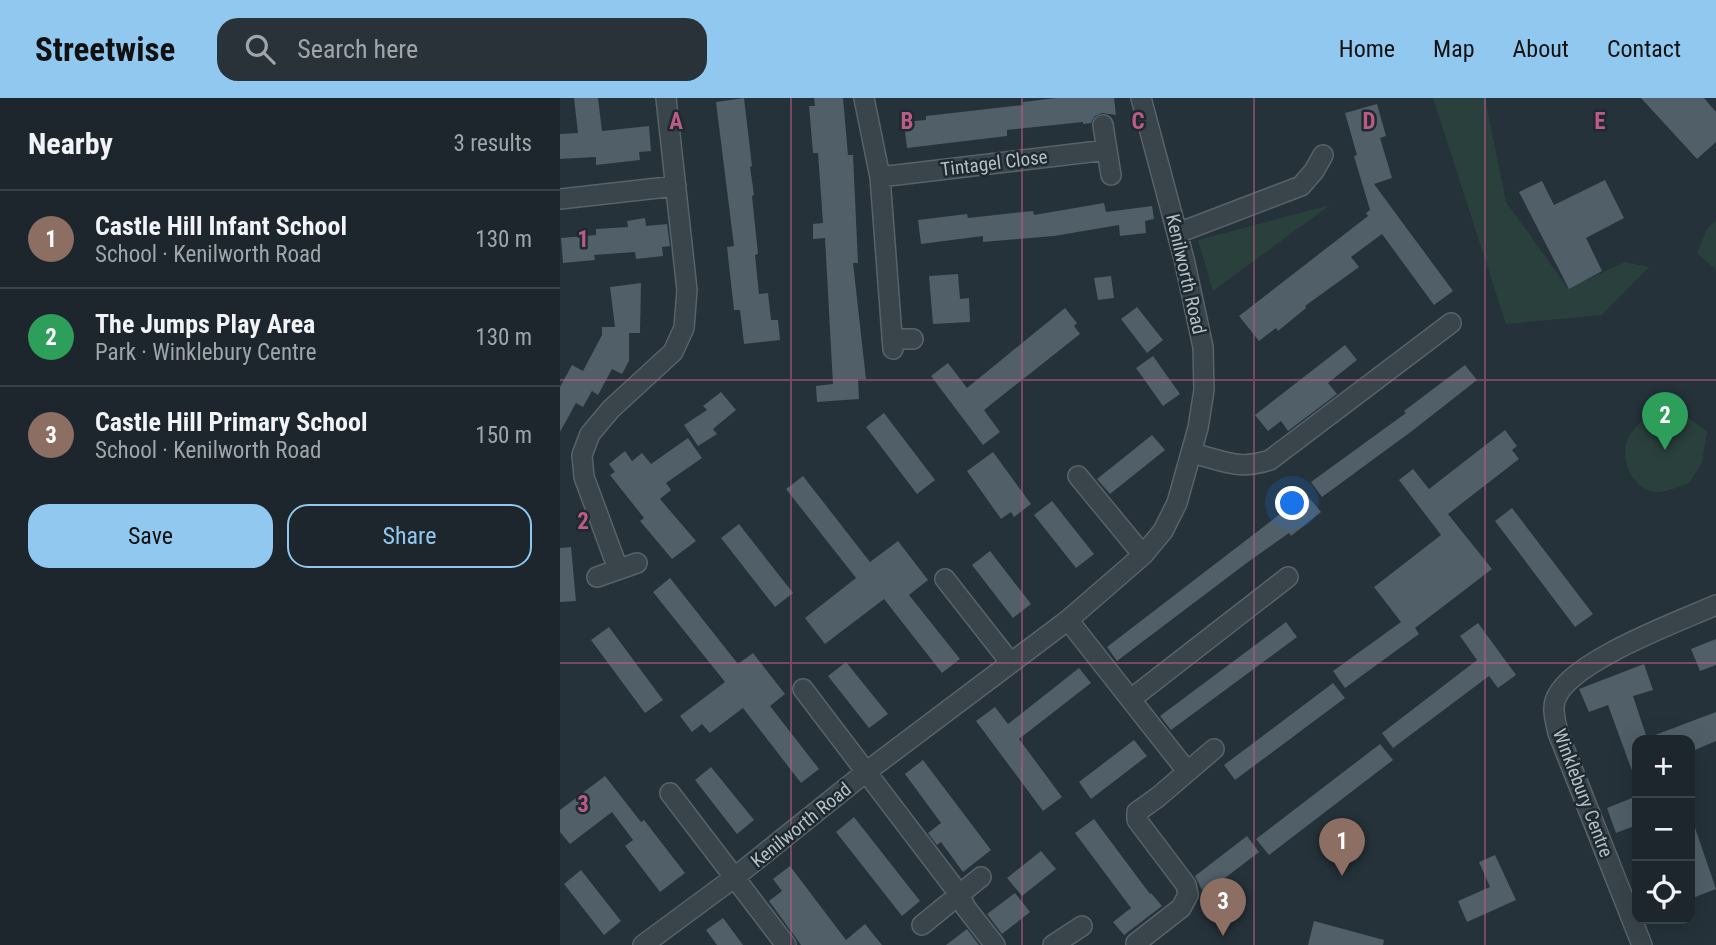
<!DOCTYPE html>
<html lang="en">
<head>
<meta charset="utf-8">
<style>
  body { margin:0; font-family:"Roboto Condensed",sans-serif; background:#293238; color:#f1f3f6 }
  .controls { position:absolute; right:21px; bottom:21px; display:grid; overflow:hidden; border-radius:14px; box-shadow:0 7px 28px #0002 }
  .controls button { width:63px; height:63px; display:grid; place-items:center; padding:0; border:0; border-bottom:2px solid #3a4348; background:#1c262c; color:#f1f3f6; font:35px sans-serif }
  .you { position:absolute; left:733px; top:406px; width:24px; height:24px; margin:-18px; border:5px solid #fff; border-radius:50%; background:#1a73e8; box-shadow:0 0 0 10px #1a73e833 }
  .badge { display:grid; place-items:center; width:46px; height:46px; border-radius:50%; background:#91c8ef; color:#fff; font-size:23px; font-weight:700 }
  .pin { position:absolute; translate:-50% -58px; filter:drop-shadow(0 2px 4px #0008) }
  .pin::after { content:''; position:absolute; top:37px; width:24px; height:21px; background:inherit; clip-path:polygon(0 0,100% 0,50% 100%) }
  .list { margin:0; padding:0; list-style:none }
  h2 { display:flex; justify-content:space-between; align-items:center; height:91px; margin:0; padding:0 28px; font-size:30px }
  h2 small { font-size:23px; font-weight:400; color:#a0a5a9 }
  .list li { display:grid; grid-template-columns:46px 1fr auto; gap:21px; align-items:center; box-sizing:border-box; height:98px; padding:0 28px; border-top:2px solid #3a4348 }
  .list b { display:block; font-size:26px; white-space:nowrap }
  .list p { margin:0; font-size:23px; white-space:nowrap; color:#a0a5a9 }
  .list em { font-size:23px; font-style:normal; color:#a0a5a9 }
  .actions { display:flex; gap:14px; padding:21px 28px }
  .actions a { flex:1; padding:16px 0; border:2px solid #91c8ef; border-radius:21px; text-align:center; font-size:24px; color:#91c8ef }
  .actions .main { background:#91c8ef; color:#111 }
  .icon { flex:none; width:38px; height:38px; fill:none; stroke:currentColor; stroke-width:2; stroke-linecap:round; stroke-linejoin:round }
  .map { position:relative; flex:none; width:1156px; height:847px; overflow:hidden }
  header { display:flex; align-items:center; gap:42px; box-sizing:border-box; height:98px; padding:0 35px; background:#91c8ef; color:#111 }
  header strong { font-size:33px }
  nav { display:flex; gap:38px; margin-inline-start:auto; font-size:24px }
  .search { width:490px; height:63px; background:#293238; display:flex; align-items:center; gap:18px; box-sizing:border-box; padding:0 24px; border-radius:21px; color:#a0a5a9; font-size:26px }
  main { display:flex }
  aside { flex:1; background:#1c262c }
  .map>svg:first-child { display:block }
</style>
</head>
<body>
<header>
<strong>Streetwise</strong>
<div class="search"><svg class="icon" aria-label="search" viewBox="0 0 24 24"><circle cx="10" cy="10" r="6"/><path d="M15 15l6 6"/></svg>Search here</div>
<nav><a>Home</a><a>Map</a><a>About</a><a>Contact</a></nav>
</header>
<main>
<aside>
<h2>Nearby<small>3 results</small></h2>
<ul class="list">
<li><span class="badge" style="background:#8d6e63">1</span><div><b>Castle Hill Infant School</b><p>School · Kenilworth Road</p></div><em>130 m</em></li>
<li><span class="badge" style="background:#2e9e5b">2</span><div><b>The Jumps Play Area</b><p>Park · Winklebury Centre</p></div><em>130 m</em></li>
<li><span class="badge" style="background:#8d6e63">3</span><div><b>Castle Hill Primary School</b><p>School · Kenilworth Road</p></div><em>150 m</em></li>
</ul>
<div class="actions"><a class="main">Save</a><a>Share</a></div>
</aside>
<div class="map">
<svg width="1156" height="847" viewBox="0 0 1156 847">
  <rect width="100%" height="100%" fill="#25323a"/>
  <!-- green -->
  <path fill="#2a403c" d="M873,0h52l21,104 62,86 57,-26 24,5 -47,48 -96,9z
    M770,107l-117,86 -15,-51z
    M1156,122v50l-19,-17 10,-24z
    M1090,315l35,2 22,17 -5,31 -13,20c-10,3 -21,9 -31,9 -25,1 -39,-33 -30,-54 5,-9 15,-18 22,-25z"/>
  <!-- building -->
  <path fill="#505f68" d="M14,0h24l4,33 47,-5 2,25 -12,1 1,8 -44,5v-8l-36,2v-25l18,-1z
    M184,0l8,68 -2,1 4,28 -2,1 6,58 -3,1 4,39 9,-1 3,27h7l2,20 -36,4 -4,-34h-6l-7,-63 7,-1 -18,-144z
    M254,0h29l5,57h5l5,108h-5l13,116h-8l1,20 -42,3 -1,-16 17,-2 -8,-146 -12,1v-15l10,-1 -5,-70h-5l-4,-47h6z
    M496,0h58l2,17 -14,-2 -7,3 -4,7 -8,1v-2l-76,8v6l-100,12 -3,-26 22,-2v-4l97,-11v-3z
    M1081,0h63l12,14v30l-19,17z
    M817,6l9,32 -6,2 12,40 -18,6 79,107 -19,14 -52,-71 -31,23 8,10 -54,39 1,2 -28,23 -2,-3 -17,13 -20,-25 129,-100 -2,-3 4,-3 -16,-54 3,-1 -12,-42z
    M1045,82l19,38 -38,20 16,33 -33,18 -50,-97 23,-11 12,24z
    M544,105l2,9 46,-6 2,13 -9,2 1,12 -26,3 -1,-11 -65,11 -71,6v-6l-62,8 -3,-24 49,-6 1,4 65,-7 1,4z
    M85,120l1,8 21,-2 3,22 -8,1 1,9 -27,3 -1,-7 -41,3 1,5 -32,3 -2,-25 35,-3v-6l32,-2 -1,-6z
    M398,176l2,25 9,-1 1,24 -37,2 -4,-48z
    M551,178l3,22 -16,2 -4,-22z
    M81,185l-1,50h-11v28l-7,13 -10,-5 -14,26 -6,-4 -9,16 -7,-4 -16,29v-45l12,-22 11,6 19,-36v-8h13l-5,-40z
    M577,209l26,33 -16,13 -26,-34z
    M505,210l12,15 -3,3 6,8 -96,76 16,22 -17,13 -52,-69 17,-13 19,25z
    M785,247l12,15 -29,23 9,11 -49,37 -7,-10 -13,10 -13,-16z
    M593,258l27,38 -17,12 -27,-38z
    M905,267l12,15 -65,51 -90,66 -11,-15 95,-69 -2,-2z
    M161,294l15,18 -23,19 4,5 -19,12 -14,-21 23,-15 -4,-4z
    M324,315l51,67 -18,14 -51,-67z
    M945,332l12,16 -5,4 7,9 -71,55 44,55 -77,59 4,6 -74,54 -12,-17 68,-49 -27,-35 67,-52 -42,-55 14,-11 16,20z
    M592,337l13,15 -55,44 -13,-15z
    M128,340l14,20 -36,25 5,7 -11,9 36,42 -24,18 -32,-38 4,-3 -34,-43 5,-3 -6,-8 16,-13 7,10 10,-8 9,11z
    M433,354l38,52 -17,13 -3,-5 -10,7 -34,-48z
    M243,378l67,86 28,-21 30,39 -19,15 51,64 -18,14 -58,-74 -59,45 -20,-26 51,-40 -70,-89z
    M746,396l15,18 -30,24 -2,-3 -41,29 -131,99 -10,-14z
    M492,403l42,53 -18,14 -42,-53z
    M952,410l81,106 -18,13 -80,-106z
    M179,426l54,69 -18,14 -54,-69z
    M11,449l5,54 -16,1v-54z
    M430,453l41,53 -18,14 -41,-53z
    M110,480l68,86 15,-11 32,41 -15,12 49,63 -18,14 -58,-75 -33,25 -8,-9 -10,8 -12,-16 45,-34 -72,-90z
    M726,524l11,15 -126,93 -11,-14z
    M918,525l38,52 -18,13 -9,-12 -96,72 -11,-15 95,-73 -17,-24z
    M49,529l54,73 -18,13 -54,-73z
    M1156,541v26l-16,6 -9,-22z
    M286,564l42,52 -19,14 -41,-52z
    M1084,566l9,26 -20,6 14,42 69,-26v29l-26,11v-12h-53l-2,39 -27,-74 -19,7 -10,-23z
    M519,570l12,15 -72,56 43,58 -19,14 -67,-90 19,-14 13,17z
    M773,585l12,15 -110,82 -11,-15z
    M574,642l13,16 -56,43 -12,-17z
    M820,646l13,16 -124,95 -13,-16z
    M363,662l68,90 -28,22 -22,-30 -4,3 -9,-12 13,-10 -36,-49z
    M151,669l43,53 -17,14 -42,-54z
    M45,678l36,46 3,-2 41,53 -25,19 -35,-46 8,-6 -21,-28 -42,32 -10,-12v-22z
    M1077,698v29l-21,8 -9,-25z
    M294,719l66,84 -18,15 -66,-84z
    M534,721l56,75 1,-1 11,13 -38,29 -11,-13 18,-14 -56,-75z
    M1132,721l24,70 -26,10v-79z
    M687,738l12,16 -55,42 -9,-18z
    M481,753l15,18 -34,27 -15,-18z
    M935,757l21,45 -49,22 -9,-21 32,-14 -11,-25z
    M230,768l56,74 19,-16 17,21h-81l-32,-44 13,-10 -9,-12z
    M21,772l40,51 -17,14 -40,-51z
    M455,795l15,19 -28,22 -15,-20z
    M163,820l20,27h-26l-11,-15z
    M754,823l70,19 -1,5h-75z
    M407,831l12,16h-33z"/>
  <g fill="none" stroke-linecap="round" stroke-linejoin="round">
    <!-- street casing -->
    <g stroke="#576269" stroke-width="22">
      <path id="street" d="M304,0l16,79 13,172
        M543,27l8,50
        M320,79l227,-27
        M0,101l116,-13
        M618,135l123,-47 13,-15 9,-16
        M332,241h21
        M631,355c32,7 46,18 79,7l181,-137
        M518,378l65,79
        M58,471l-34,-92 -2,-22 8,-21 21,-25 62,-57 11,-24 3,-38 -21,-192
        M37,479l40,-14
        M385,481l65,83
        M508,522l119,151
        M243,591l156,205 7,14 29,37
        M571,601l157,-122
        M110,695l116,152
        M362,827l59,-48
        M576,845l45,-35 7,-13 -2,-10 -49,-65v-8l21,-15 56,-48
        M83,847l92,-68 131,-105 202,-152 75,-65 20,-24 14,-28 21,-75 6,-38 -1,-43 -19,-88 -43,-161
        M493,847l29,-19
        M1082,847l-84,-212c-2,-10 -6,-22 -3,-32 10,-38 125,-80 161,-96"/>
    </g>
    <!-- street -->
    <use href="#street" stroke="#39444b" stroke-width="19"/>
  </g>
  <!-- grid -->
  <path fill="none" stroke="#bc5b86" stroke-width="2" stroke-opacity="0.55" d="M231,0v847M462,0v847M694,0v847M925,0v847M0,282h1156M0,565h1156"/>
  <g text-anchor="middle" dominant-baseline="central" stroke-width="5" stroke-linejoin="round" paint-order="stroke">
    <!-- street labels -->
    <g font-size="19" fill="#b4bfc6" stroke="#1e2930">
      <text transform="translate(434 65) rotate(-7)">Tintagel Close</text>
      <text transform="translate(626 176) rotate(77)">Kenilworth Road</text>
      <text transform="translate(1023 695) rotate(69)">Winklebury Centre</text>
      <text transform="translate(241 727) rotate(-39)">Kenilworth Road</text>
    </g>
  </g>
  <g font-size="23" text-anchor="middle" font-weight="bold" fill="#bc5b86" stroke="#1e2930" stroke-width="5" stroke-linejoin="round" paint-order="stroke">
    <text x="116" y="31">A</text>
    <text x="347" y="31">B</text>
    <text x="578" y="31">C</text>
    <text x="809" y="31">D</text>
    <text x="1040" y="31">E</text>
    <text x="23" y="149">1</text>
    <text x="23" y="431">2</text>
    <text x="23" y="714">3</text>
  </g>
</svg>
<div class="controls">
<button>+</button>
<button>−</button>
<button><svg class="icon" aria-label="locate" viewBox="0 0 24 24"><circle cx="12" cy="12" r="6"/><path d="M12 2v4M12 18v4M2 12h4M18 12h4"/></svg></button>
</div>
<div class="you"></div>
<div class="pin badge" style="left:782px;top:778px;background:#8d6e63">1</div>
<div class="pin badge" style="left:1105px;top:352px;background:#2e9e5b">2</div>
<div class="pin badge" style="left:663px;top:838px;background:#8d6e63">3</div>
</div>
</main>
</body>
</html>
